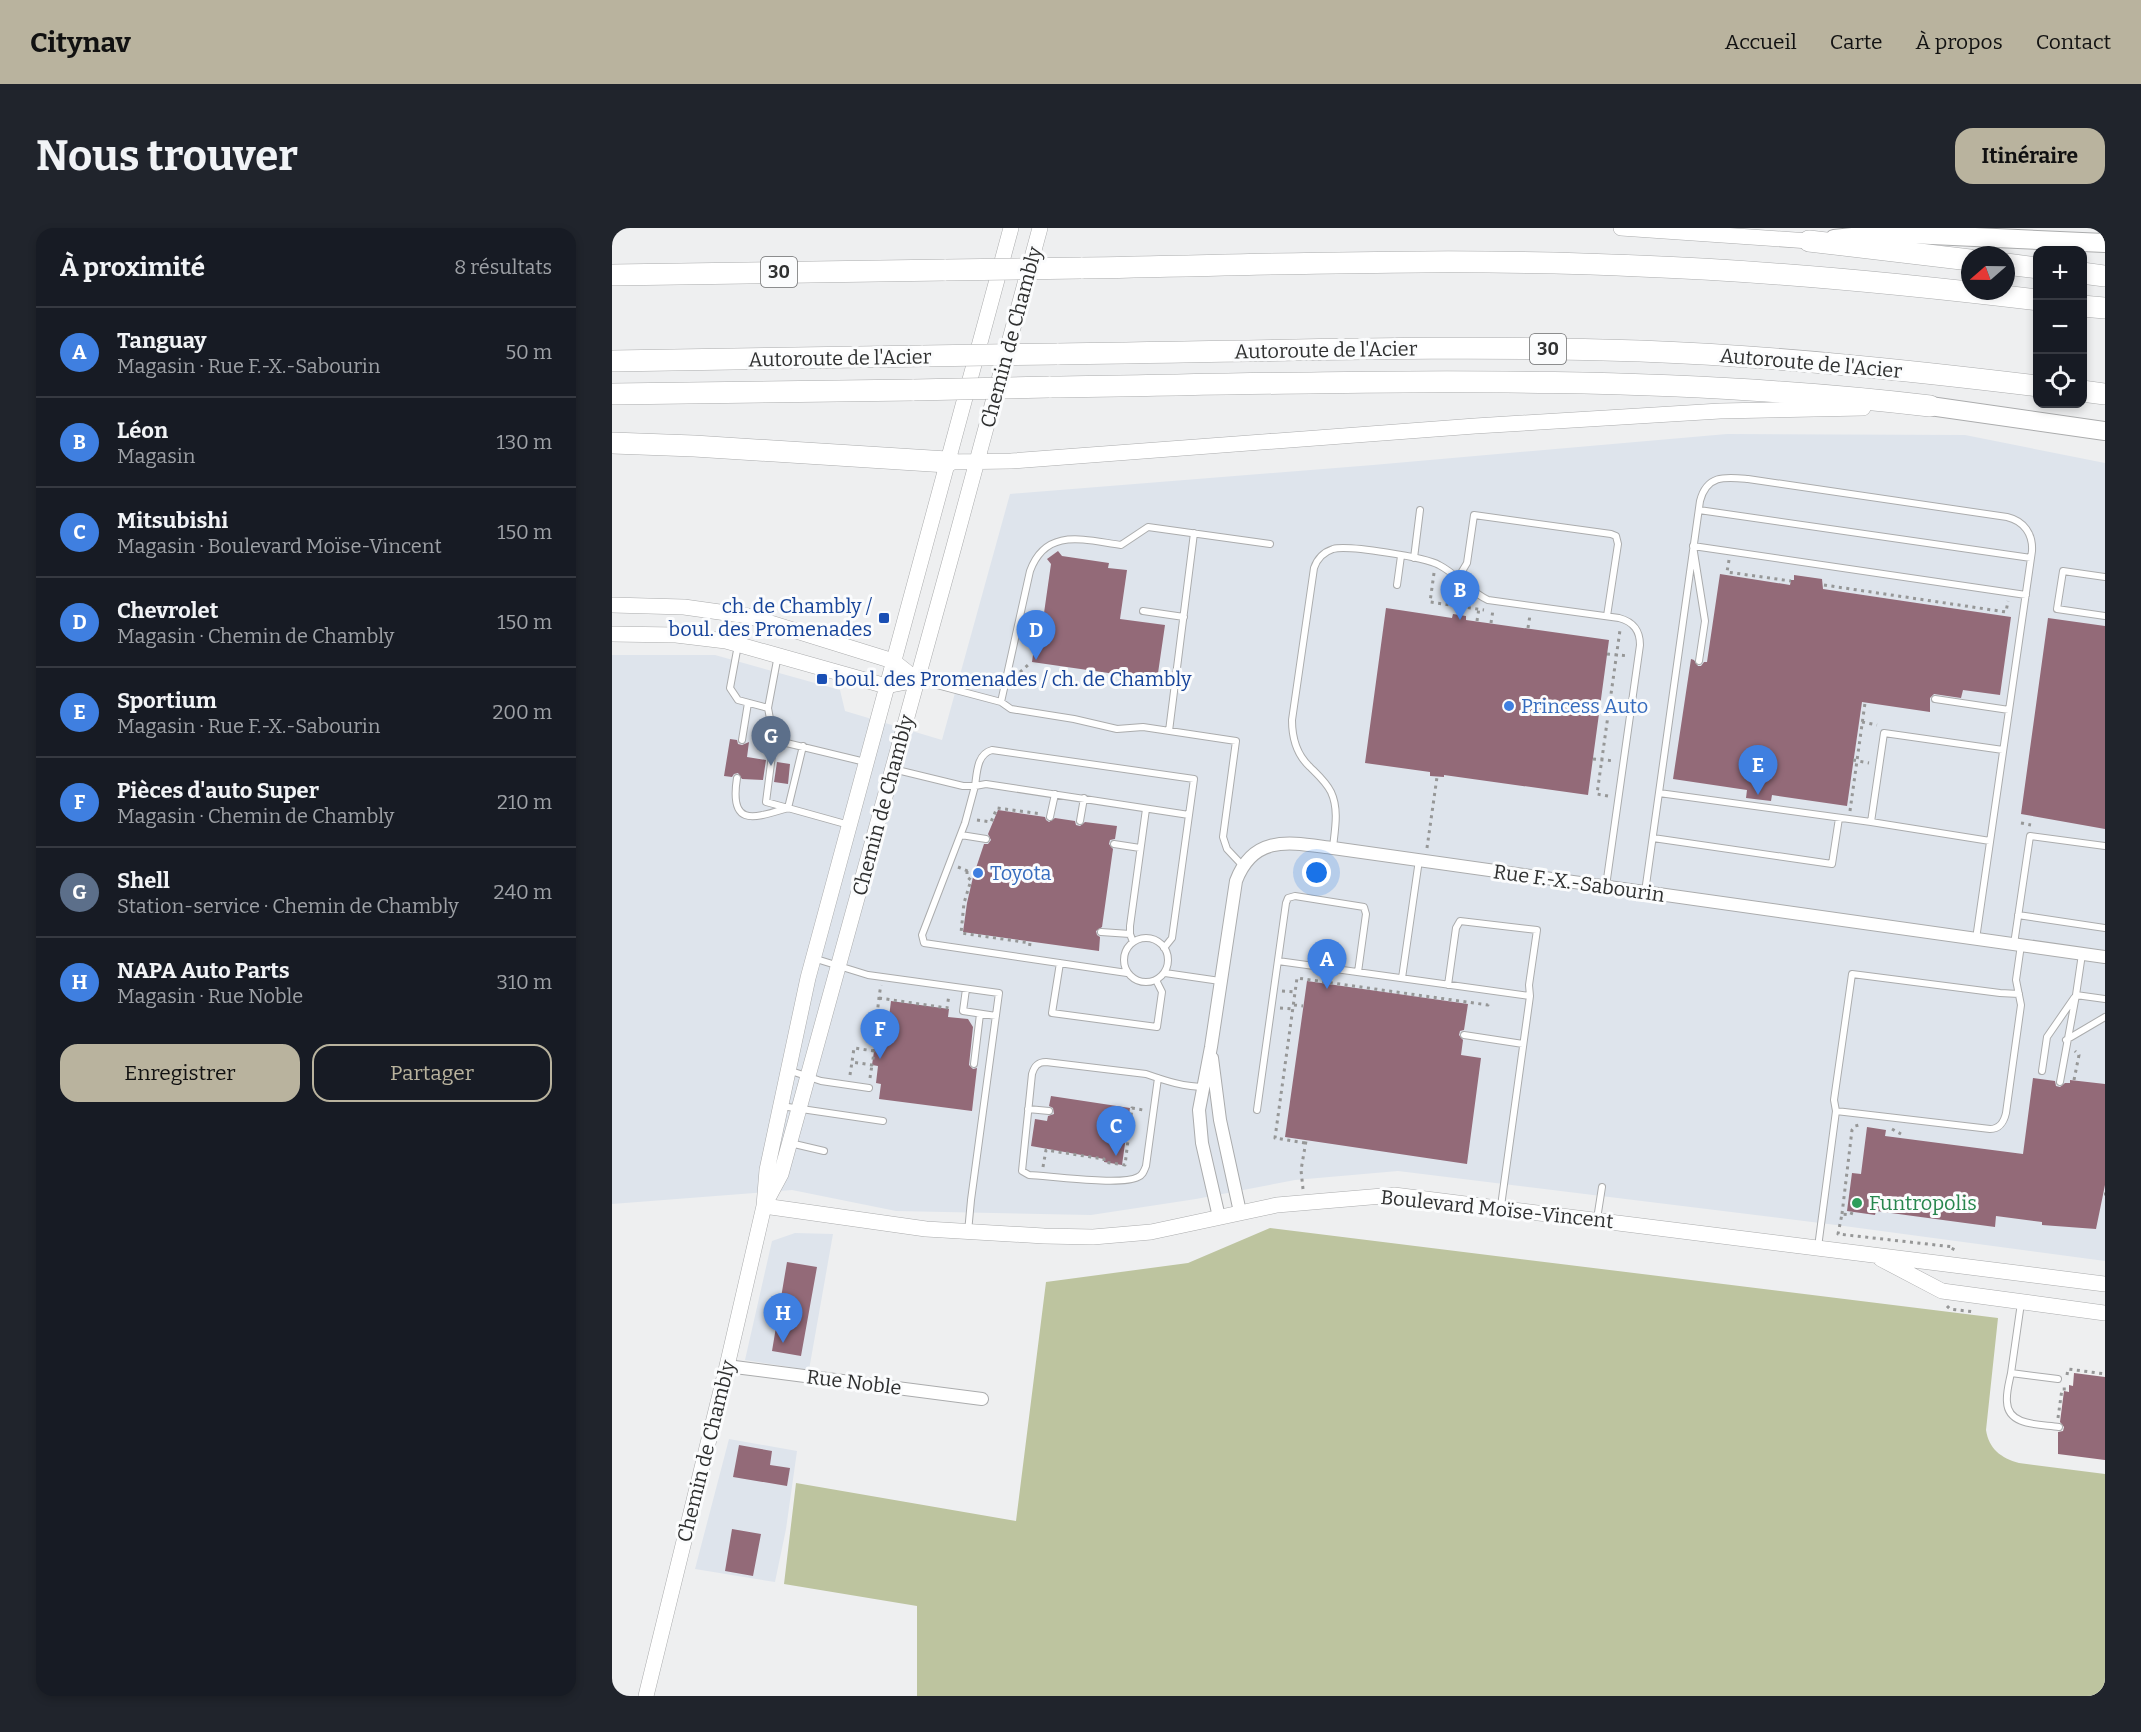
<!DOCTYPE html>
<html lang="fr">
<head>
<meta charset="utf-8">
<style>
  body { margin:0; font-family:Bitter,serif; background:#20242c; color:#f1f3f6 }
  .controls { position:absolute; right:18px; top:18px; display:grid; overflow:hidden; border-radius:12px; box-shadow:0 3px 9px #0003 }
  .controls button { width:54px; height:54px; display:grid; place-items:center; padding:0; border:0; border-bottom:2px solid #363941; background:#171b24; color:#f1f3f6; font:30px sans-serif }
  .compass { position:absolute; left:1349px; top:18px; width:54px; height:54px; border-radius:50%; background:#171b24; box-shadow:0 3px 9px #0003; rotate:250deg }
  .you { position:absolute; left:705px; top:645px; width:21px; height:21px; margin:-15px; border:4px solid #fff; border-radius:50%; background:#1a73e8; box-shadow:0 0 0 9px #1a73e833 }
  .badge { display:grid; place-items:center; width:39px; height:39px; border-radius:50%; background:#b9b39e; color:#fff; font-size:20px; font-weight:700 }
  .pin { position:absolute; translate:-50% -50px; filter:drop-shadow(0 2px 3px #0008) }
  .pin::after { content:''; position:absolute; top:32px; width:21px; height:18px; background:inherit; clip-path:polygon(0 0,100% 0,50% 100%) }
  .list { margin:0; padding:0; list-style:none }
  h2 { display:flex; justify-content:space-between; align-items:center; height:78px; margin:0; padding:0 24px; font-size:26px }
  h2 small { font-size:20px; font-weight:400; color:#9ea1a6 }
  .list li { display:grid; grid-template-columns:39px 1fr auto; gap:18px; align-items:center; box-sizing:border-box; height:90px; padding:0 24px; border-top:2px solid #363941 }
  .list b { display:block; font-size:22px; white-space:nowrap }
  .list p { margin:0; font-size:20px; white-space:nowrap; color:#9ea1a6 }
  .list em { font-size:20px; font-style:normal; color:#9ea1a6 }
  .actions { display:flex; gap:12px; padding:18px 24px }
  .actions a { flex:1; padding:14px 0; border:2px solid #b9b39e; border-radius:18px; text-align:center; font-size:21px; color:#b9b39e }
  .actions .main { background:#b9b39e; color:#111 }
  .icon { flex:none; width:33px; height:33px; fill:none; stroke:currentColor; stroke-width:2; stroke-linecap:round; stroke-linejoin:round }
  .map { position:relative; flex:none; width:1493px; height:1468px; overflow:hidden; border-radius:18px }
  header { display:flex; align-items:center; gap:36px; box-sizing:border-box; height:84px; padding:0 30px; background:#b9b39e; color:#111 }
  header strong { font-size:28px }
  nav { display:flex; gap:33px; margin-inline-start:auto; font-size:21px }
  .intro { display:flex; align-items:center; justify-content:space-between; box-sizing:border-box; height:144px; padding:0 36px }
  h1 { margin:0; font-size:42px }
  .button { padding:15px 27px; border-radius:18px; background:#b9b39e; color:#111; font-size:21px; font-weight:700 }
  main { display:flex; gap:36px; padding:0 36px }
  aside { flex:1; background:#171b24; border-radius:18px; box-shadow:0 3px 9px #0003 }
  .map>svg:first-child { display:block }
</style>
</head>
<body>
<header>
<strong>Citynav</strong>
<nav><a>Accueil</a><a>Carte</a><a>À propos</a><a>Contact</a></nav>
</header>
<div class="intro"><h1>Nous trouver</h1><a class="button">Itinéraire</a></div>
<main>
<aside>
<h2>À proximité<small>8 résultats</small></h2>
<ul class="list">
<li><span class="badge" style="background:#3f7fe0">A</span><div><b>Tanguay</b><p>Magasin · Rue F.-X.-Sabourin</p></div><em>50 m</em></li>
<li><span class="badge" style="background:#3f7fe0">B</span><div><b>Léon</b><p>Magasin</p></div><em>130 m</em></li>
<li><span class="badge" style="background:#3f7fe0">C</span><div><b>Mitsubishi</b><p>Magasin · Boulevard Moïse-Vincent</p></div><em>150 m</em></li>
<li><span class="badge" style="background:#3f7fe0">D</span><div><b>Chevrolet</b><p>Magasin · Chemin de Chambly</p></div><em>150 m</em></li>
<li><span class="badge" style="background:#3f7fe0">E</span><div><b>Sportium</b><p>Magasin · Rue F.-X.-Sabourin</p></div><em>200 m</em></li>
<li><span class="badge" style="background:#3f7fe0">F</span><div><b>Pièces d'auto Super</b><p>Magasin · Chemin de Chambly</p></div><em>210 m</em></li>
<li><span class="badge" style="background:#5c6f8a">G</span><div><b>Shell</b><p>Station-service · Chemin de Chambly</p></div><em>240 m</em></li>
<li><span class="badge" style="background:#3f7fe0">H</span><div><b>NAPA Auto Parts</b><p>Magasin · Rue Noble</p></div><em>310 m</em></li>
</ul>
<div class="actions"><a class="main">Enregistrer</a><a>Partager</a></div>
</aside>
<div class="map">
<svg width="1493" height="1468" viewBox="0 0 1493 1468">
  <rect width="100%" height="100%" fill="#eeeff0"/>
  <!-- built -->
  <path fill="#dee4ec" d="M1115,206l238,1 140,28v798l-261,-35 -446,-55 -103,9 -99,19 -105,16 -195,-4 -104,-21 -180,14v-549h103l125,35 5,21 97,29 68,-246 363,-29z
    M183,1005l38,1 -24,136 -64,-10 27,-119z
    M117,1211l68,12 -11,78 -11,53 -80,-13z"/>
  <!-- green -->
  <path fill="#bdc49f" d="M658,1000l728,90 -12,112c3,19 15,28 33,33l86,11v222h-1188v-90l-133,-22 12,-101 220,38 30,-239 142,-19z"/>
  <!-- building -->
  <path fill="#936a78" d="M446,323l4,5 47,7 -1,5 19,2 -7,49 45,6 -8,55 -125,-18 3,-22 5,1v-4l6,-4v-4l-4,-2 9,-63 -4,-5z
    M1108,346l70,11 1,-5h3v-5l28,4 1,10 188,28 -11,78 -37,-5 -2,8 -27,-4 -4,4v14l-68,-10 -15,104 -75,-11 -1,6 -25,-3 1,-8 -74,-11 18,-120 3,1 4,6h3l3,-4h3z
    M774,380l66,10 1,-4 13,2v4l143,20 -21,155 -144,-20v2l-14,-1v-4l-65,-9z
    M1436,390l57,8v203l-84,-15z
    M118,511l7,1 1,4 4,1 7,-3 -2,15 19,3 -3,20 -21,-1 -4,-6 -4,1 -2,3 -8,-1z
    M165,534l13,2 -2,20 -14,-2z
    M386,582l47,7 1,3 3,2 6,-4 20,3 1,4 4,1 5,-4 32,4 -2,13 -5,1 -1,4 4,5 -11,78 -6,4 1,4 3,2 -1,14 -136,-19 4,-29 6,-26 11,-33h4l3,-4 -3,-6z
    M695,753l161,23 -4,26 -4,1 -1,4 4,5 -2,15 20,3 -14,106 -182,-27z
    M279,773l58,8 -1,8 20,2 5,8 -4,38 4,4 4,-1 -5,43 -93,-12 2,-15 -5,-1 2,-17 -6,-1 5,-34 6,1 2,-16 4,1z
    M1421,850l22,3 1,5 4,1 5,-4h5v-3l35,4v101l-9,44 -54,-4v-3l-46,-6 -1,11 -119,-16 -1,4 -28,-4 5,-38 9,1 6,-47 19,3 -1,6 138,18z
    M439,868l79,12 -8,57 -18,-3v-3l-73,-13 4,-27 12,2 1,-5 6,-2 -1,-6 -4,-2z
    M175,1034l30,5 -16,89 -29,-5z
    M1462,1145l31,4v83l-47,-6v-22l5,-1 1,-4 -4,-5 4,-31 5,1v-7l4,1z
    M127,1217l33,6 -2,14 20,3 -3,18 -54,-9z
    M120,1301l29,5 -8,42 -28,-5z"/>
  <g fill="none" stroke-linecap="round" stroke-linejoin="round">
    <!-- service casing -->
    <g stroke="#abacad" stroke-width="8">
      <path id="service" d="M1087,282l332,48
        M802,330l6,-48
        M1493,349l-42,-6 -6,38 48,7
        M846,350l9,-15 7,-48 137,19 5,2 2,8 -11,72
        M785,357l4,-29
        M531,383l41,6
        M406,401l23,3
        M126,417l-8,43 8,12 30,8 10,-53
        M1087,433l6,-40 -12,-75 333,49
        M306,452l83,22 29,-131c16,-44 54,-31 91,-26l27,-18 122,17
        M1323,471l74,11
        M389,474l10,7 63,10 43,10 26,-2 93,14 -13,96 4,12 16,17
        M156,480l6,32 91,22
        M557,503l25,-198
        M130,512l6,-37
        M162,512l-8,62 22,6
        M191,518l-15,62 61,17
        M281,541l70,17h12l-10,37 -43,112 2,8 203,30
        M125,550c-8,50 17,40 51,30
        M1047,565l212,29 119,19
        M438,589l5,-23
        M468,593l4,-23
        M1259,594l13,-89 119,17
        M349,607l25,4
        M1041,610l179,26 7,-46
        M502,616l26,4
        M721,619c2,-18 6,-38 -2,-55 -5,-10 -13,-17 -21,-25 -13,-12 -18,-30 -18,-47l22,-152c3,-9 10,-16 19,-19 15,-4 92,8 106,16 18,9 31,27 49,35l131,18c15,4 21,13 21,27l-34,241
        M1033,664l55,-391c7,-27 26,-24 48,-22l259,38c17,4 26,17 25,34l-56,388
        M1406,687l87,13
        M489,704l29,2
        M512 732a22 22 0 1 1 44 0a22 22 0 1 1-44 0Z
        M521,714l-3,-8v-8l16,-117
        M1402,716l16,-108 75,10
        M552,720l8,-10 17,-123 -203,-31 -11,2c2,-14 2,-32 17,-36l202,29 -5,36
        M1470,726l-6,41 29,4
        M201,730l55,17 131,18 -28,207 -3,32
        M666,733l252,35 -29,210
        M448,735l-8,50 105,14 5,-35 -6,-12
        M553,745l55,8
        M790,750l17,-118
        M836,757l8,-57 4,-7 77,9 -8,55 1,11
        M354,761l-3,22 33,5
        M852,807l59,9
        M1454,812l39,-23
        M362,836l6,-50
        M176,842l33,11 48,7
        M1430,843l5,-34 27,-39
        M546,850l-12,88c-2,5 -3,9 -8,11 -16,9 -88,-1 -109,-2l-7,-4 10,-97c2,-7 5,-12 14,-12l100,12c20,7 38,13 60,13
        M1448,854l16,-87
        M169,878l102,15
        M416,881l21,2
        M645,882l29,-207 2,-5 7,-2 69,11 2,7 -8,58
        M1224,883l-2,-11 18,-126 148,19 19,1
        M178,915l34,8
        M985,991l5,-32
        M1206,1019l18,-136 154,18c9,0 14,-7 16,-16l15,-108 -5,-25 5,-35
        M1409,1075l-10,70 47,6
        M1399,1145c-2,10 -5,20 -4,29 1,25 35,22 52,25"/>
    </g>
    <!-- minor casing -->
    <g stroke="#abacad" stroke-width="14">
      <path id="minor" d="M600,830l8,62 20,92
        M607,989l-17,-74 -3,-33 12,-63 25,-166c18,-48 56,-38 97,-33l772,109
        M115,1138l255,33"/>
    </g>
    <!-- tertiary casing -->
    <g stroke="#abacad" stroke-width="16">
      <path id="tertiary" d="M1009,0l188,13
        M335,234l64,-1 464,-35 245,-15 143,-3
        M0,377l72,2 64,9 145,45 24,19
        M0,406l64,1 50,6 160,45 31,-6
        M155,972l14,-26 172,-624 87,-322
        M152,978l162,23 118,7 49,1 58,-5 126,-27 117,-10 711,89
        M1269,1031l61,32 163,22
        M34,1468l81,-330 37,-160 3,-36 41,-192 203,-750"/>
    </g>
    <!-- primary casing -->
    <g stroke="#abacad" stroke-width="20">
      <path id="primary" d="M1222,11l54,-6 217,10
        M1318,178l175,25"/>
    </g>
    <!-- motorway casing -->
    <g stroke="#abacad" stroke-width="22">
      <path id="motorway" d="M1197,13l161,19
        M1394,36l32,4
        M469,40c186,-3 372,-11 558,-2 134,5 266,18 399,34
        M1470,45l23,3
        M0,47l334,-5
        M1470,78l23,2
        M445,126c194,-2 389,-10 583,-3 133,5 265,19 398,35
        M0,133l311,-5
        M437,159c294,-4 588,-16 881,19
        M1470,163l23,3
        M0,166l302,-4
        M0,215l82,3 253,16"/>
    </g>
    <!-- path -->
    <path stroke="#969797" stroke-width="3" stroke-dasharray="3 4.5" stroke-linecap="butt" d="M1117,332l-2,12 64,9
      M822,345l-4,29 54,8
      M1212,357l182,27 2,-11
      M848,387l3,-18
      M865,393l2,-13
      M879,395l2,-13
      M916,400l2,-13
      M995,426l22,2
      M408,444l9,-8
      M1250,494l15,3
      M981,531l22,2
      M1241,532l16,3
      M996,568l-11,-2 23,-164 -2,-1
      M1238,583l15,-108
      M365,592l14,2 6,-14 45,6
      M1409,595l10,2
      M815,620l10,-71
      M346,639l12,5
      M355,643v6l4,3 -7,23 -3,30 69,10 -1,7
      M670,763l13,1
      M267,770l68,10 2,-13
      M682,777l9,1
      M668,780l13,1
      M262,823l-20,-3 -2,14 20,3c5,-27 4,-54 9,-80
      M238,847l2,-13
      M258,850l2,-13
      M1462,852l5,-25 -4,-4
      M1280,901l9,5
      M693,915l-30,-5 22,-160 191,27 1,-5
      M431,939l3,-17 58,9v3l21,3 7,-57 11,2
      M691,961l-2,-19 5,-29
      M1492,966h1
      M1240,984l-1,3 -9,-1 -4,20 116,13 -2,4
      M1230,986l10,-84 3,-4 4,-1
      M1335,1078l3,3 25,3
      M1455,1147l1,-6 37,5
      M1446,1190l4,-29h4v-4"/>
    <!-- service -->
    <use href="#service" stroke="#fff" stroke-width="6"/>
    <!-- minor -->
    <use href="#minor" stroke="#fff" stroke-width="12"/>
    <!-- tertiary -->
    <use href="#tertiary" stroke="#fff" stroke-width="15"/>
    <!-- primary -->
    <use href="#primary" stroke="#fff" stroke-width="18"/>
    <!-- motorway -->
    <use href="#motorway" stroke="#fff" stroke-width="21"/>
    <!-- motorway-bridge casing -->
    <g stroke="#abacad" stroke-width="22" stroke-linecap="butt">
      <path id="motorway-bridge" d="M334,42l135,-2
        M311,128l134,-2
        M302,162l135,-3"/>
    </g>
    <!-- motorway-bridge -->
    <use href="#motorway-bridge" stroke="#fff" stroke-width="21"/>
  </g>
  <!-- markers -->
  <g fill="#1a4fb4" stroke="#fbfcfd" stroke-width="2">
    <rect x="266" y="384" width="12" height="12" rx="3"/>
    <rect x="204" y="445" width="12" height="12" rx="3"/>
  </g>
  <g fill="#3f7fe0" stroke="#fbfcfd" stroke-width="2">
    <circle cx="897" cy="478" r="6"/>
    <circle cx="366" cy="645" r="6"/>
  </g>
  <circle fill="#2e9e5b" stroke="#fbfcfd" stroke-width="2" cx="1245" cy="975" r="6"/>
  <g text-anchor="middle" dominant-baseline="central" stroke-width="6" stroke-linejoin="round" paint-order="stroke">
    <!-- shield labels -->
    <g fill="#fbfcfd" stroke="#6c6d6e" stroke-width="1.5">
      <rect x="149" y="29" width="36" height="30" rx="4.5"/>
      <rect x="918" y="106" width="36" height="30" rx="4.5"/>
    </g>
    <g font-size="18" font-weight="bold" fill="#2f3030">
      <text x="167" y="44">30</text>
      <text x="936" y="121">30</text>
    </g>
    <!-- street labels -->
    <g font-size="20" fill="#2f3030" stroke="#fbfcfd">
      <text transform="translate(399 109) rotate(-75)">Chemin de Chambly</text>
      <text transform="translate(714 122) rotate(-1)">Autoroute de l'Acier</text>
      <text transform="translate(228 130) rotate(-1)">Autoroute de l'Acier</text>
      <text transform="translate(1199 135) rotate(5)">Autoroute de l'Acier</text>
      <text transform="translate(271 577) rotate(-75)">Chemin de Chambly</text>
      <text transform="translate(967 655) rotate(8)">Rue F.-X.-Sabourin</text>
      <text transform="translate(885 981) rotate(6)">Boulevard Moïse-Vincent</text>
      <text transform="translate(242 1154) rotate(7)">Rue Noble</text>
      <text transform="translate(94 1223) rotate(-76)">Chemin de Chambly</text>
    </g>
    <!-- transit labels -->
    <g font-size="20" fill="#164399" stroke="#fbfcfd" text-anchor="end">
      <text x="260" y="378">ch. de Chambly /<tspan x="260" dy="23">boul. des Promenades</tspan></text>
      <text x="222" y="451" text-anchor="start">boul. des Promenades / ch. de Chambly</text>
    </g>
    <!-- shop labels -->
    <g font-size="20" fill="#366cbe" stroke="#fbfcfd" text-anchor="start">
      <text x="909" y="478">Princess Auto</text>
      <text x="378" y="645">Toyota</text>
    </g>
    <!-- leisure labels -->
    <g font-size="20" fill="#27864d" stroke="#fbfcfd" text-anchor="start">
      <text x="1257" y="975">Funtropolis</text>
    </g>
  </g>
</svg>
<div class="controls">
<button>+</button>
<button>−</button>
<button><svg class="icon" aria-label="locate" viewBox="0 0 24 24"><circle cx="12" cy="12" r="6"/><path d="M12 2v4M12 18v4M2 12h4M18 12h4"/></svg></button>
</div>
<svg class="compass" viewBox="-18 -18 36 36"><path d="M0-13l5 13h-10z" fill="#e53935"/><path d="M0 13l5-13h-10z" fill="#9ea1a6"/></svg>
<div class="you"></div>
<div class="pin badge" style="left:715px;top:761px;background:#3f7fe0">A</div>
<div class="pin badge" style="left:848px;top:392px;background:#3f7fe0">B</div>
<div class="pin badge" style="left:504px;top:928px;background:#3f7fe0">C</div>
<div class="pin badge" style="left:424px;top:432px;background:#3f7fe0">D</div>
<div class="pin badge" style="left:1146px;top:567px;background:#3f7fe0">E</div>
<div class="pin badge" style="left:268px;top:831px;background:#3f7fe0">F</div>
<div class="pin badge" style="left:159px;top:538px;background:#5c6f8a">G</div>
<div class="pin badge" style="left:171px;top:1115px;background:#3f7fe0">H</div>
</div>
</main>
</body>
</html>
